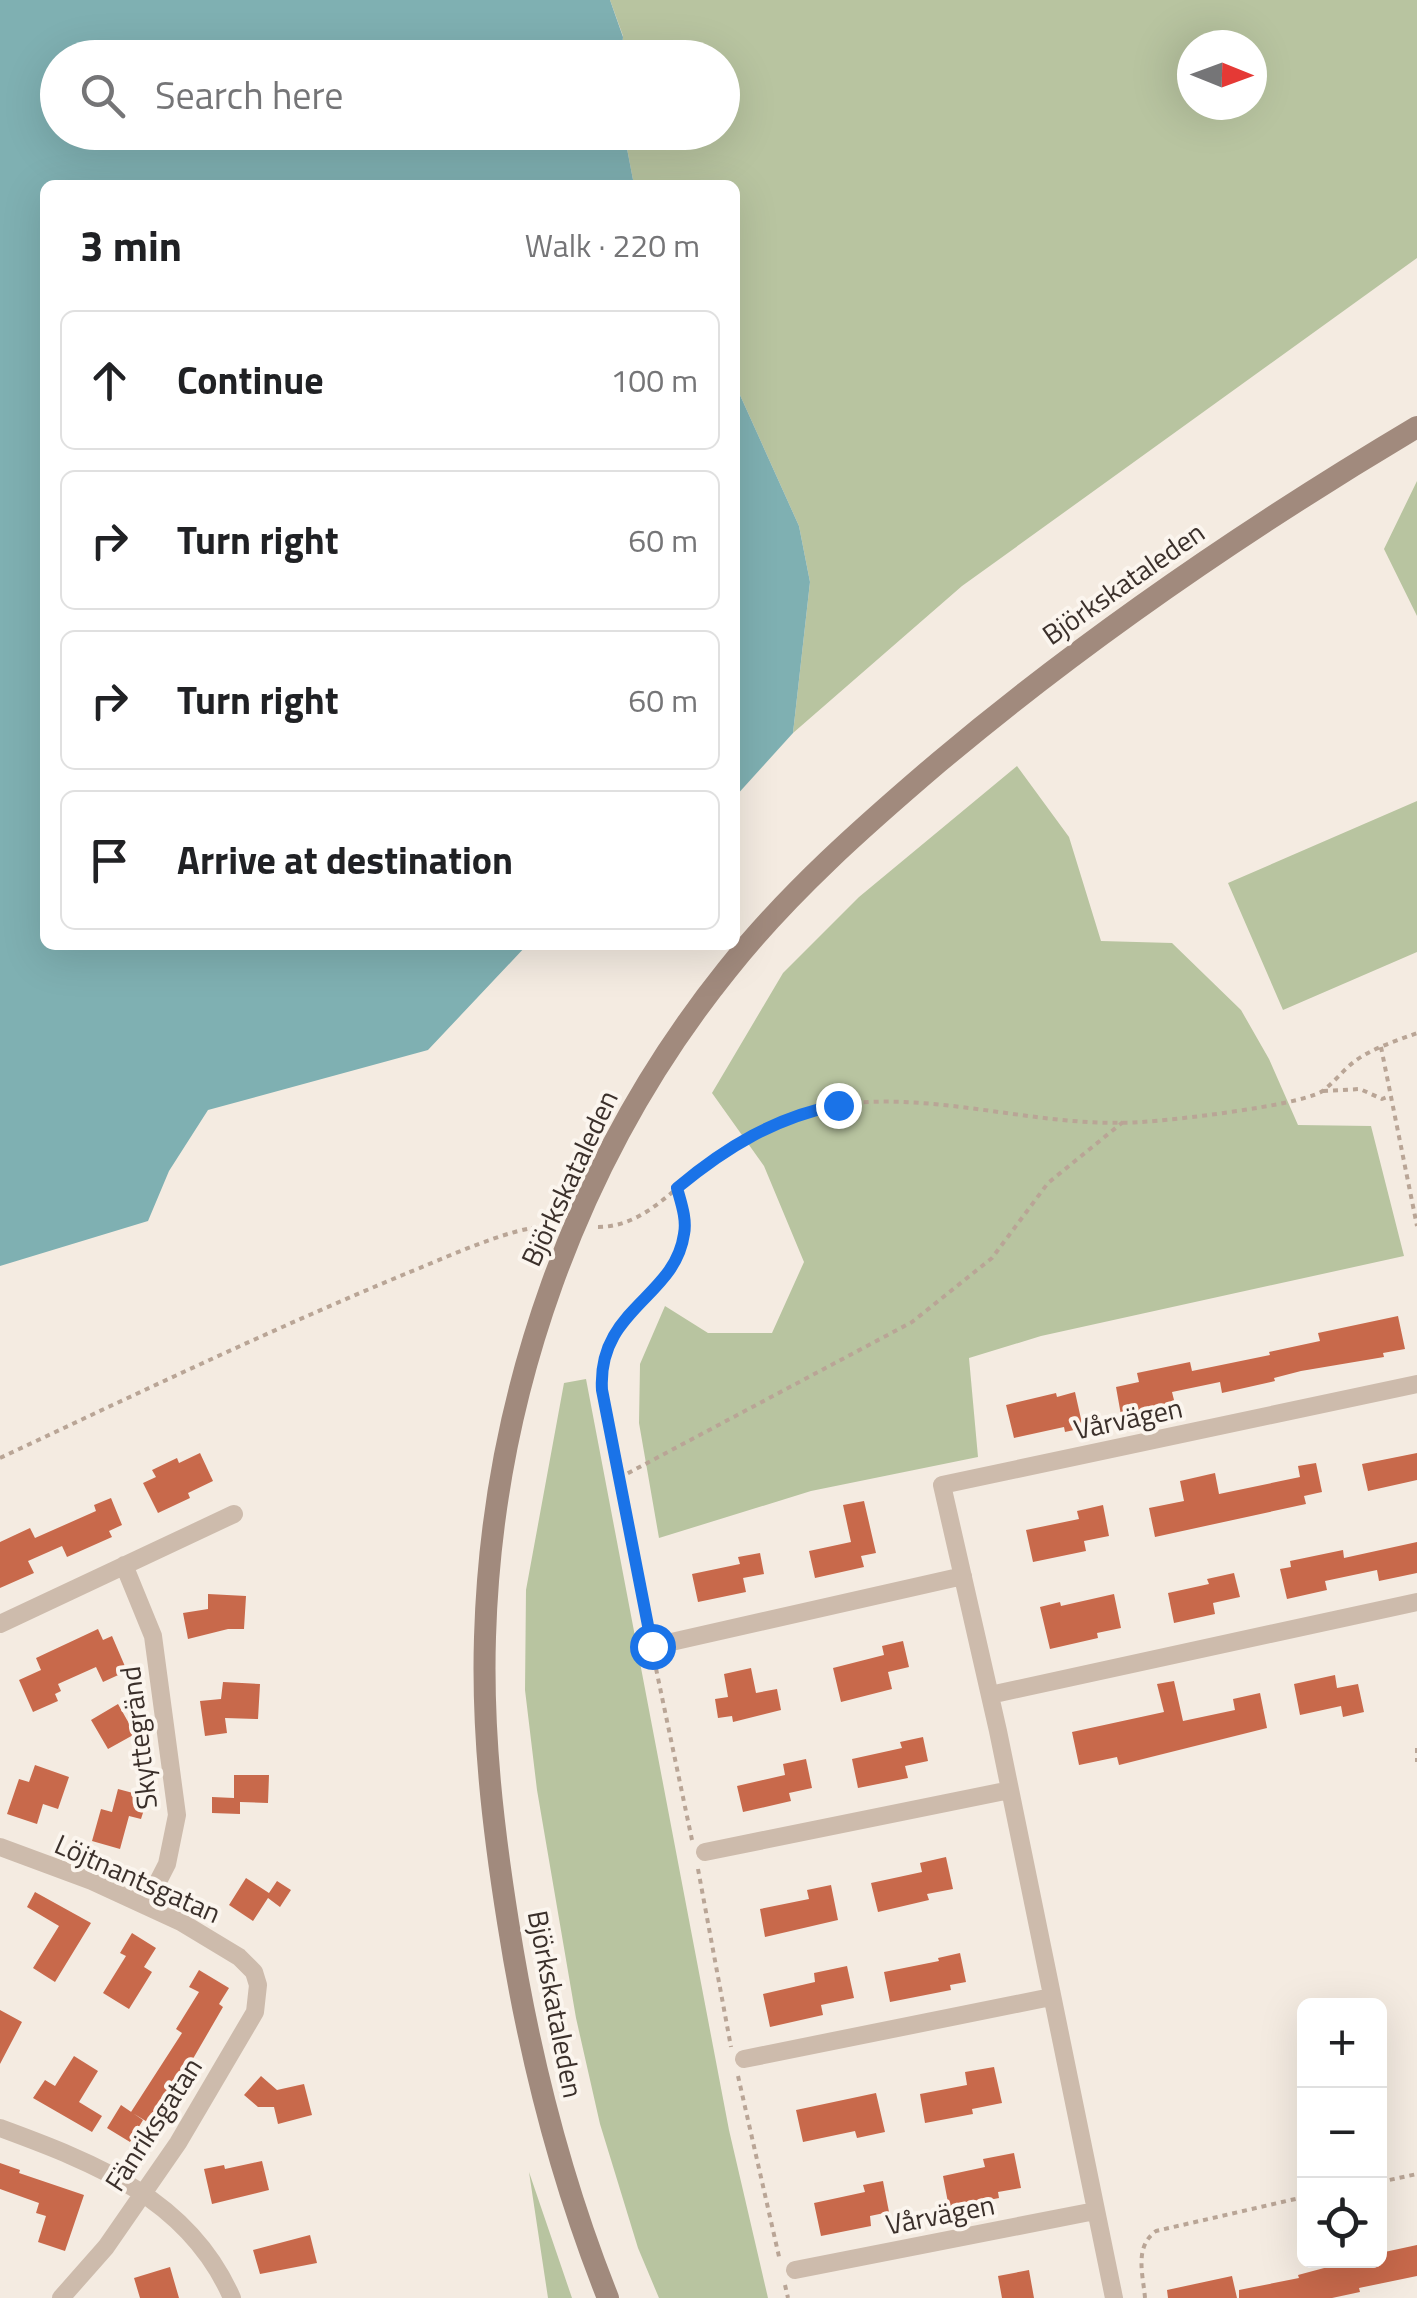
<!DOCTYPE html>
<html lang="en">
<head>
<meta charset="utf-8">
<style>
  body { margin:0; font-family:"Titillium Web",sans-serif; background:#f2f2f2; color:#202124 }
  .controls { position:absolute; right:30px; bottom:30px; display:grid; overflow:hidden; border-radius:15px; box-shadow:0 10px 40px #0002 }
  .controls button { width:90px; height:90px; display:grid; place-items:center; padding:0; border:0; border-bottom:2px solid #e0e0e0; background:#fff; color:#202124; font:50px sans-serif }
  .compass { position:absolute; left:1177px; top:30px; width:90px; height:90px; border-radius:50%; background:#fff; box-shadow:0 10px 40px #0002; rotate:91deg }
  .stop { position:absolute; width:30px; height:30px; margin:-22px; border:8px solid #1a73e8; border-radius:50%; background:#fff }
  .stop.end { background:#1a73e8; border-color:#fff; box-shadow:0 2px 10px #0008 }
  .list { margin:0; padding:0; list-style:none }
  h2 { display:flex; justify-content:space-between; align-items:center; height:130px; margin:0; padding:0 40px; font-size:42px }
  h2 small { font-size:32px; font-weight:400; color:#757577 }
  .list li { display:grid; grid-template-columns:65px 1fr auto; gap:30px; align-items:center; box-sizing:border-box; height:140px; margin:0 20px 20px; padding:0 20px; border:2px solid #e0e0e0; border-radius:15px }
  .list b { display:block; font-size:38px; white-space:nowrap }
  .list em { font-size:32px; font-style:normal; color:#757577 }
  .icon { flex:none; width:55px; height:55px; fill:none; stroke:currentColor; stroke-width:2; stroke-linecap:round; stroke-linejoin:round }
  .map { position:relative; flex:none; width:1417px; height:2298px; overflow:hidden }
  .search { position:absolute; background:#fff; box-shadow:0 10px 40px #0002; left:40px; top:40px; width:700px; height:110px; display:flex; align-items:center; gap:25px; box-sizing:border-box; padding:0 35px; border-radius:55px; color:#757577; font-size:38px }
  .panel { position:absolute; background:#fff; box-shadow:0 10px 40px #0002; left:40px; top:180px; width:700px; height:770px; border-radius:15px }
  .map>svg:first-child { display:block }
</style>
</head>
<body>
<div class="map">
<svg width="1417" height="2298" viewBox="0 0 1417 2298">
  <rect width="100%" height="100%" fill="#f4ebe1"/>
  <!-- green -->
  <path fill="#b8c4a0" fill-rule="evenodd" d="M610,0h807v258l-455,328 -169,147 17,-151 -11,-56 -64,-142v-199h-101l-10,-52 98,-1v-74l-101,-1 2,-21zM1192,45h60v60h-60z
    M1417,481v135l-33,-67z
    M1017,766l52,71 32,104 71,2 69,67 28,49 29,66 73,1 33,130 -363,80 -72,22 9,99 -167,34 -152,47 -20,-115 1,-59 25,-58 43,27h64l32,-71 -40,-96 -52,-73 71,-120 76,-76z
    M1417,801v151l-134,58 -55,-127z
    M586,1379l143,751 39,168h-109l-21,-50 -38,-124 -24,-106 -39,-228 -12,-100 1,-100 38,-207z
    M529,2172l43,126h-24z"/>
  <!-- water -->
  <path fill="#7fb0b2" d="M0,0h610l13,37 -2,20 -563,1v74l566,1 10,52h-589v760h482l-99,105 -220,60 -39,61 -21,50 -148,45z
    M735,384l64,142 11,56 -17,151 -58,64z"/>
  <!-- building -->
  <path fill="#c8694b" d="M1398,1316l7,33 -22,4 1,4 -83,14 -27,7 1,3 -53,12 -2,-11 -48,10 3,12 -54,11 -5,-28 23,-5 -2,-9 53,-11 2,9 78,-16 -1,-3 51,-11 -2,-8z
    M1075,1392l8,36 -18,4 -1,-5 -50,11 -8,-33 50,-12 1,4z
    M200,1453l13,28 -25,12 2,5 -32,15 -15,-30 13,-6 -4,-7 25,-12 2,5z
    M1417,1453v27l-49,11 -6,-27z
    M1316,1463l6,29 -18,4 2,8 -151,33 -6,-29 35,-7 -4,-20 35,-8 4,21 81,-17 -2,-11z
    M111,1498l11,27 -13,6 3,6 -45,20 -5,-11 -34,15 6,12 -34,15v-46l30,-14 5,10 61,-27 -2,-6z
    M864,1501l12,52 -15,3 3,11 -49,11 -6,-27 42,-9 -8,-37z
    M1103,1505l6,31 -25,5 2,10 -53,11 -7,-32 53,-11 -2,-8z
    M1417,1542v31l-38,8 -2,-11 -52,11 2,9 -40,9 -7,-30 11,-2 -1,-6 53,-11 1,8z
    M760,1553l4,21 -21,4 -2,-10 5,24 -48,10 -6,-28 48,-10 -2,-7z
    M1234,1573l6,24 -27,6 2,11 -41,9 -6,-30 41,-9 -2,-5z
    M208,1594l38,2 -2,33h-16l-40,10 -5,-26 25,-4z
    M1114,1594l7,34 -24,5 1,5 -48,11 -10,-42 20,-5 1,4z
    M98,1629l5,11 9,-4 15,35 -24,11 -7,-15 -38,17 3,7 -6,3 3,7 -25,11 -14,-32 22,-10 -5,-12z
    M903,1641l6,26 -21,5 4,17 -51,13 -8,-34 51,-13 -2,-9z
    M751,1668l5,25 21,-4 4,21 -48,12 -1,-6 -14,2 -3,-19 13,-2 -4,-23z
    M1335,1675l2,13 21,-4 6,28 -21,5 -2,-11 -41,9 -6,-31z
    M1174,1681l9,40 52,-11 -2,-11 27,-6 7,35 -148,37 -2,-8 -38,8 -7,-33 92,-20 -7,-28z
    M223,1682l37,2 -2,35 -33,-1 2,15 -22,3 -5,-35 21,-2z
    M118,1704l17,30 -27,15 -17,-29z
    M923,1737l5,24 -23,5 3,12 -50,10 -6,-29 50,-11 -2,-6z
    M806,1759l6,29 -23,5 2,8 -48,11 -6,-26 48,-11 -2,-11z
    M35,1765l34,12 -11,32 -15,-5 -6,20 -30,-10 12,-35 10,3z
    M234,1775h35l-1,28 -28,-1v12l-28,-1v-16l22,1z
    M118,1789l30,8 -7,22 -12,-3 -9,33 -28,-8 9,-32 11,3z
    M946,1857l7,32 -26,5 2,6 -51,12 -7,-29 51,-11 -2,-9z
    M246,1878l23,15 8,-12 14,9 -11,17 -12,-9 -15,23 -24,-16z
    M831,1885l7,35 -73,17 -5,-28 49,-10 -2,-9z
    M35,1892l56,31 -36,59 -22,-14 26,-42 -32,-19z
    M132,1933l24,15 -12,19 8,5 -23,37 -26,-16 23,-37 -6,-3z
    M960,1953l6,29 -16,3 1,5 -61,12 -6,-30 55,-11 -1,-3z
    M847,1966l7,32 -33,7 2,10 -53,12 -7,-33 52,-12 -1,-9z
    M199,1970l30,18 -10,16 4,3 -69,119 -23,-14 51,-79 -6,-4 23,-37 -10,-5z
    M0,2010l22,12 -22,42z
    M74,2056l24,15 -19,31 23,14 -10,16 -59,-34 12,-18 10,6z
    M994,2067l8,36 -30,6 1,5 -48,9 -5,-29 47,-9 -2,-13z
    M261,2076l16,14 27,-6 8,31 -34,9 -4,-17h-16l-14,-12z
    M876,2093l9,39 -28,6 -2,-7 -52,11 -7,-32z
    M121,2105l22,15 -13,22 -23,-14z
    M1014,2153l7,35 -23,4 1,6 -50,10 -6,-32 42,-9 -2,-8z
    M262,2161l7,29 -57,14 -8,-35 20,-4 1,4z
    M0,2163l20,7 -1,3 65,22 -19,56 -27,-9 8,-26 -10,-3 3,-10 -39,-14z
    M883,2181l6,31 -19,4 1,10 -50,10 -7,-33 51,-11 -2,-7z
    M310,2235l7,28 -57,11 -7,-24z
    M1417,2245v31l-58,12 1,4 -28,6h-93v-8l60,-12 -1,-3 56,-15h26v-7z
    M170,2267l9,31h-39l-6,-20z
    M1029,2270l5,28h-32l-4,-22z
    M1232,2276l5,22h-69l-1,-8z"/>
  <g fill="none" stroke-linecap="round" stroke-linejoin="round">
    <!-- path -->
    <path stroke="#b9a596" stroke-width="4" stroke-dasharray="5 5" stroke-linecap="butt" d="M1381,1047l36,179
      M1323,1091l37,-2 22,10 8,-3
      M598,1227c45,0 75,-38 109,-64 27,-21 61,-40 93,-50 112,-33 228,17 341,9 34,-2 154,-16 180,-30 12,-8 22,-22 34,-31 18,-13 41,-20 62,-28
      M0,1458c134,-63 268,-127 405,-184 38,-15 105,-47 144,-48
      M619,1478l293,-156 80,-64 56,-75 75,-61
      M650,1635l-48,-245c-5,-81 74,-92 83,-156 2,-15 -4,-31 -8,-47
      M654,1659l38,181
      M1417,1748v14
      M698,1869l33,178
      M738,2076l42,185
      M1380,2182l37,-8
      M785,2285l3,13
      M1145,2298c-2,-24 -11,-51 11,-67l148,-34"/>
    <!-- minor -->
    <path stroke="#cdbbac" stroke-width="18" d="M124,1565l29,71 24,179 -10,49 -21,41
      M0,1624l234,-110
      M667,1643l296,-67
      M990,1695l427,-93
      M0,1847l92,34 89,41 58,35 15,15 4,13 -3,27 -77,131 -72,104 -45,51
      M705,1852l305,-62
      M744,2059l307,-62
      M0,2128c95,35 189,71 232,170
      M795,2270l300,-59
      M1114,2298l-116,-567 -56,-246 475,-101"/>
    <!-- secondary -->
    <path stroke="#a18a7d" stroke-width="22" d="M608,2298c-48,-120 -80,-248 -100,-376 -15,-94 -26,-189 -23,-285 7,-240 91,-479 242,-667 62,-78 137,-144 212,-208 150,-126 310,-235 478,-335"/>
  </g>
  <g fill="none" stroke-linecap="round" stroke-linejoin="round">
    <!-- route -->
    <path stroke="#1a73e8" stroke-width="12" d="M652,1646l-50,-256c-5,-81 73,-92 82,-156 3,-15 -3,-31 -7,-46 49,-41 99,-71 161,-83"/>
  </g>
  <g text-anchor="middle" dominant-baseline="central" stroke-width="8" stroke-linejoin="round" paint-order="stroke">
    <!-- street labels -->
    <g font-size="28" fill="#3b302b" stroke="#fbf5ee">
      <text transform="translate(1123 583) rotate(-35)">Björkskataleden</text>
      <text transform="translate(569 1178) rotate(-65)">Björkskataleden</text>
      <text transform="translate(1128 1418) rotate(-12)">Vårvägen</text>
      <text transform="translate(138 1738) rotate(-97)">Skyttegränd</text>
      <text transform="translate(138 1878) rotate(24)">Löjtnantsgatan</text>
      <text transform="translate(556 2004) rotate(79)">Björkskataleden</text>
      <text transform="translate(153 2124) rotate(-57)">Fänriksgatan</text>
      <text transform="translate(940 2214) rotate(-11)">Vårvägen</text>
    </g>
  </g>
</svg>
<div class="controls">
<button>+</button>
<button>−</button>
<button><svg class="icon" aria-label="locate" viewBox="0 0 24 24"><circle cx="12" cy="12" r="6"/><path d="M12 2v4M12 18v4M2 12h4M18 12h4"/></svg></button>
</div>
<svg class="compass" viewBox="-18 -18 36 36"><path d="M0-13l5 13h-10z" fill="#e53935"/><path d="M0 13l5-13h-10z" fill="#757577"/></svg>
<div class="stop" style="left:652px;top:1646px"></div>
<div class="stop end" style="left:838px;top:1105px"></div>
<div class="search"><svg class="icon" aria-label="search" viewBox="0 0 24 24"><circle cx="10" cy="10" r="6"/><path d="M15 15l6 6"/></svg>Search here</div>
<section class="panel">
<h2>3 min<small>Walk · 220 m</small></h2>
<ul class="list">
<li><svg class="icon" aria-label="ahead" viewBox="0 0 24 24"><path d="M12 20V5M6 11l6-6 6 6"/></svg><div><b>Continue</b></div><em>100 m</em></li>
<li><svg class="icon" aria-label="right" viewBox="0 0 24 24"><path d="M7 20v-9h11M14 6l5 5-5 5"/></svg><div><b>Turn right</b></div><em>60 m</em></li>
<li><svg class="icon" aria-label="right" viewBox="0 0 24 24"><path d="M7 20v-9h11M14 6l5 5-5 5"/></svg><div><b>Turn right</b></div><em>60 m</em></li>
<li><svg class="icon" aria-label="arrive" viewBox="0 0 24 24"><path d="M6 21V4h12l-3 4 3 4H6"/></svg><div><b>Arrive at destination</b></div></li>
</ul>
</section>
</div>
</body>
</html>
